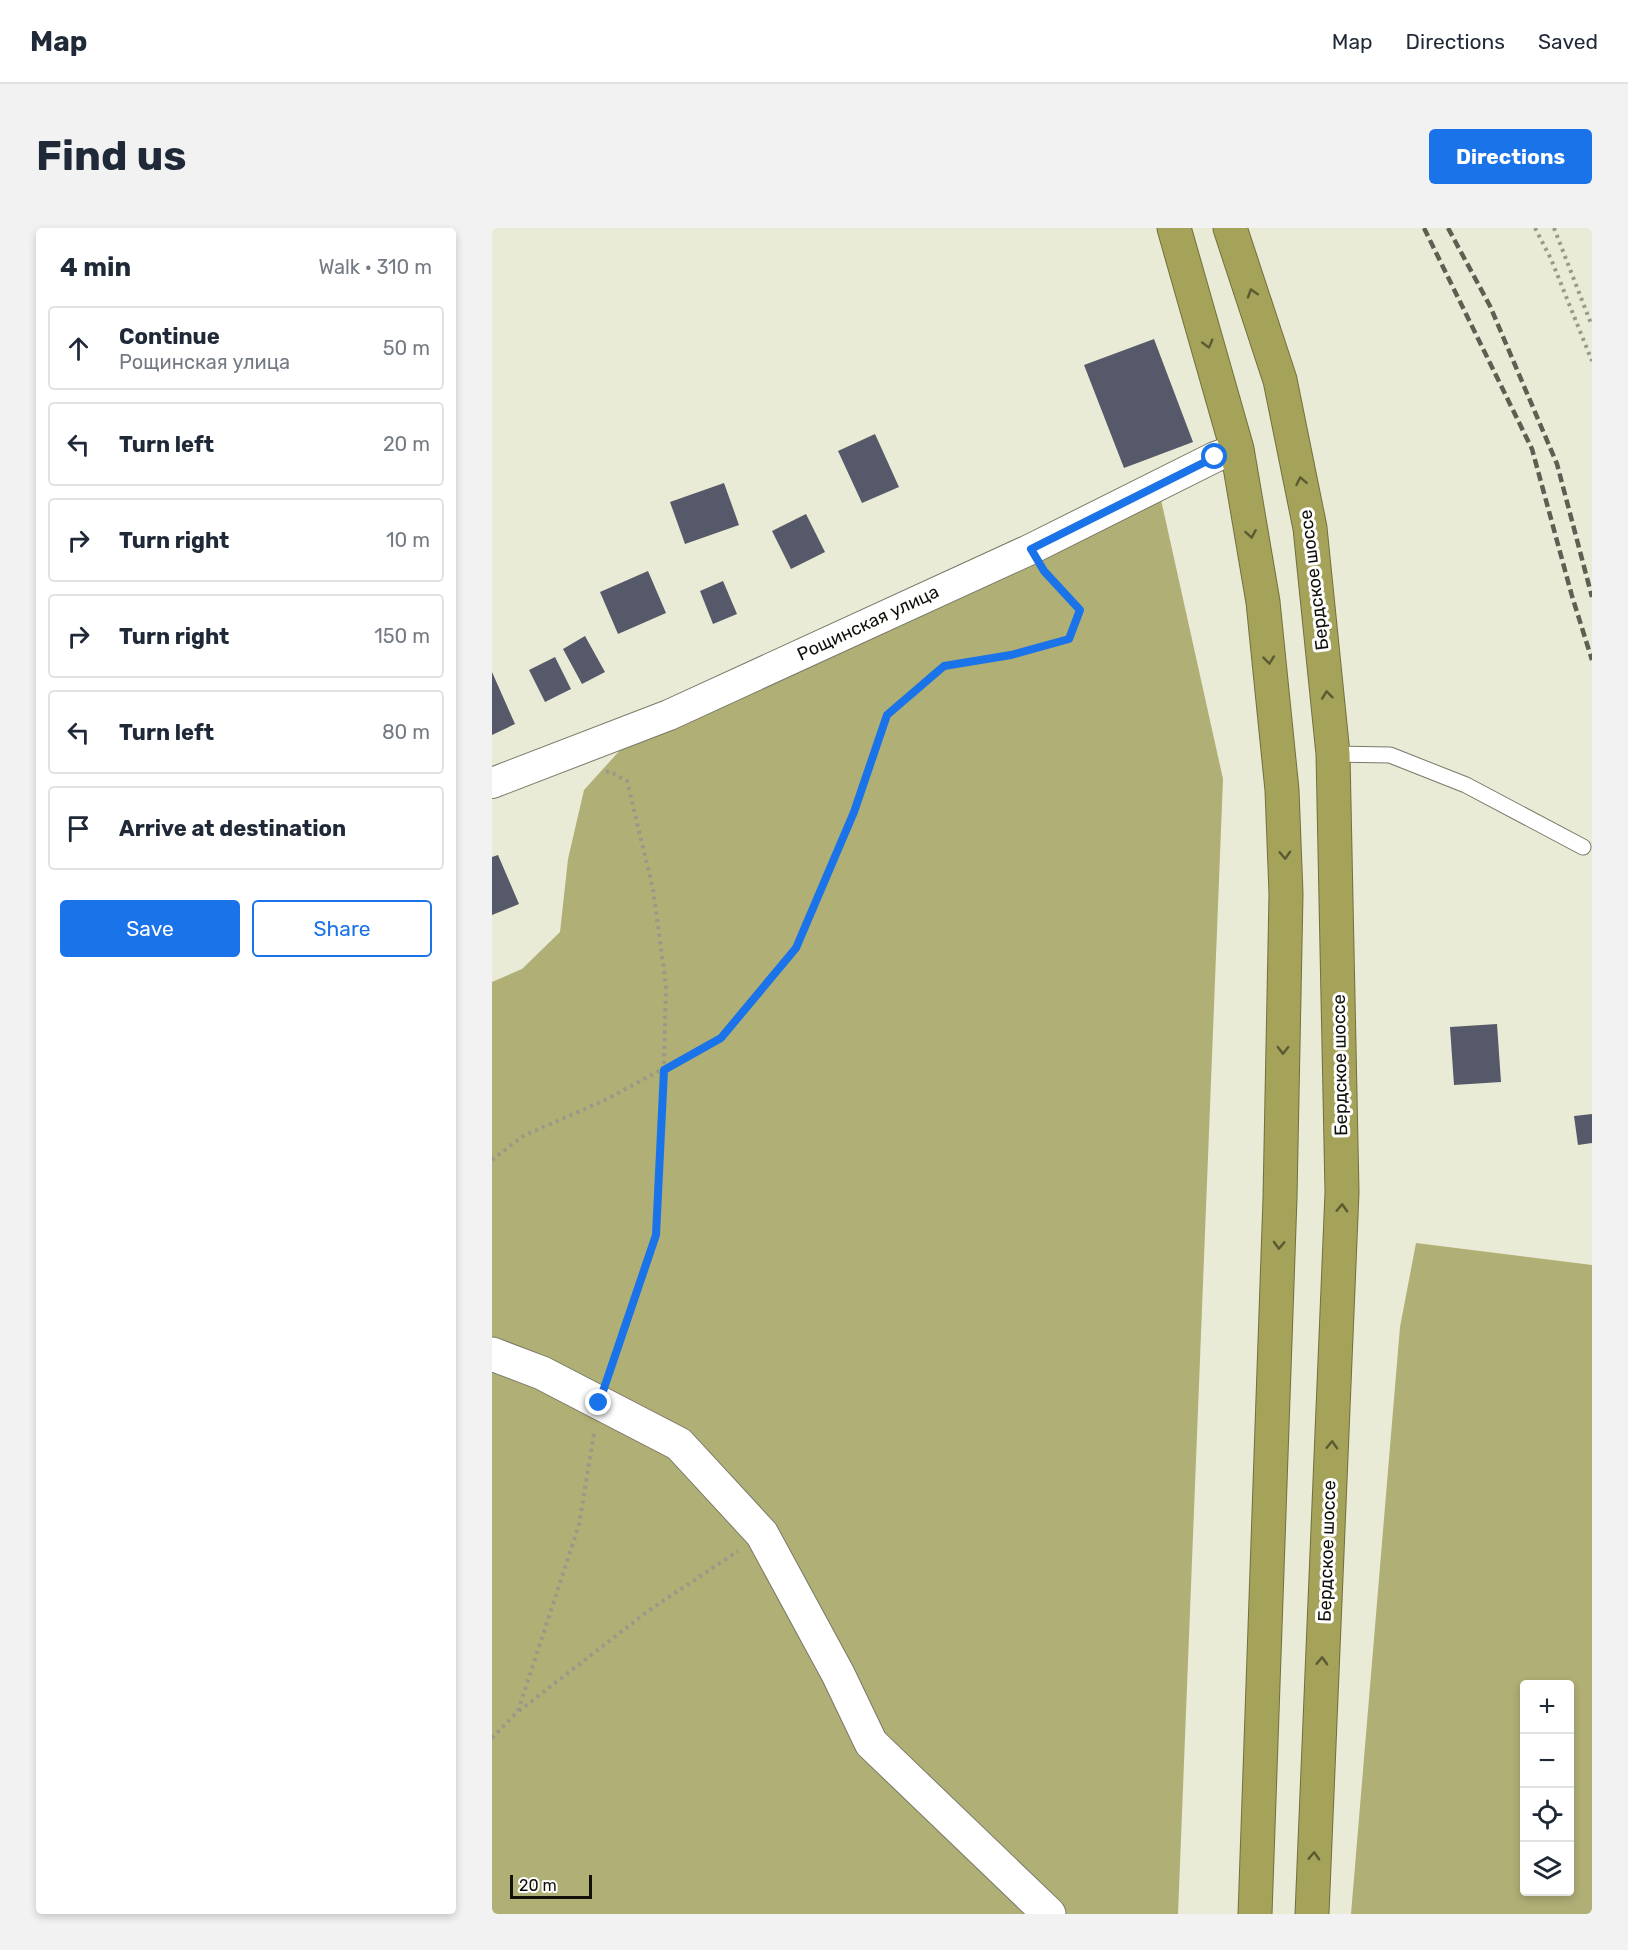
<!DOCTYPE html>
<html lang="en">
<head>
<meta charset="utf-8">
<style>
  body { margin:0; font-family:Rubik,sans-serif; background:#f2f2f3; color:#1f2937 }
  .controls { position:absolute; right:18px; bottom:18px; display:grid; overflow:hidden; border-radius:6px; box-shadow:0 3px 9px #0003 }
  .controls button { width:54px; height:54px; display:grid; place-items:center; padding:0; border:0; border-bottom:2px solid #e0e1e3; background:#fff; color:#1f2937; font:30px sans-serif }
  .scale { position:absolute; left:18px; bottom:15px; width:82px; box-sizing:border-box; padding-left:6px; border:3px solid #11110a; border-top:0; font-size:16px; line-height:21px; white-space:nowrap; color:#11110a; -webkit-text-stroke:4px #fff; paint-order:stroke }
  .stop { position:absolute; width:18px; height:18px; margin:-14px; border:4px solid #1a73e8; border-radius:50%; background:#fff }
  .stop.end { background:#1a73e8; border-color:#fff; box-shadow:0 2px 6px #0008 }
  .list { margin:0; padding:0; list-style:none }
  h2 { display:flex; justify-content:space-between; align-items:center; height:78px; margin:0; padding:0 24px; font-size:26px }
  h2 small { font-size:20px; font-weight:400; color:#747a83 }
  .list li { display:grid; grid-template-columns:39px 1fr auto; gap:18px; align-items:center; box-sizing:border-box; height:84px; margin:0 12px 12px; padding:0 12px; border:2px solid #e0e1e3; border-radius:6px }
  .list b { display:block; font-size:22px; white-space:nowrap }
  .list p { margin:0; font-size:20px; white-space:nowrap; color:#747a83 }
  .list em { font-size:20px; font-style:normal; color:#747a83 }
  .actions { display:flex; gap:12px; padding:18px 24px }
  .actions a { flex:1; padding:14px 0; border:2px solid #1a73e8; border-radius:6px; text-align:center; font-size:21px; color:#1a73e8 }
  .actions .main { background:#1a73e8; color:#fff }
  .icon { flex:none; width:33px; height:33px; fill:none; stroke:currentColor; stroke-width:2; stroke-linecap:round; stroke-linejoin:round }
  .map { position:relative; flex:none; width:1100px; height:1686px; overflow:hidden; border-radius:6px }
  header { display:flex; align-items:center; gap:36px; box-sizing:border-box; height:84px; padding:0 30px; background:#fff; border-bottom:2px solid #e0e1e3 }
  header strong { font-size:28px }
  nav { display:flex; gap:33px; margin-inline-start:auto; font-size:21px }
  .intro { display:flex; align-items:center; justify-content:space-between; box-sizing:border-box; height:144px; padding:0 36px }
  h1 { margin:0; font-size:42px }
  .button { padding:15px 27px; border-radius:6px; background:#1a73e8; color:#fff; font-size:21px; font-weight:700 }
  main { display:flex; gap:36px; padding:0 36px }
  aside { flex:1; background:#fff; border-radius:6px; box-shadow:0 3px 9px #0003 }
  .map>svg:first-child { display:block }
</style>
</head>
<body>
<header>
<strong>Map</strong>
<nav><a>Map</a><a>Directions</a><a>Saved</a></nav>
</header>
<div class="intro"><h1>Find us</h1><a class="button">Directions</a></div>
<main>
<aside>
<h2>4 min<small>Walk · 310 m</small></h2>
<ul class="list">
<li><svg class="icon" aria-label="ahead" viewBox="0 0 24 24"><path d="M12 20V5M6 11l6-6 6 6"/></svg><div><b>Continue</b><p>Рощинская улица</p></div><em>50 m</em></li>
<li><svg class="icon" aria-label="left" viewBox="0 0 24 24"><path d="M17 20v-9H6M10 6l-5 5 5 5"/></svg><div><b>Turn left</b></div><em>20 m</em></li>
<li><svg class="icon" aria-label="right" viewBox="0 0 24 24"><path d="M7 20v-9h11M14 6l5 5-5 5"/></svg><div><b>Turn right</b></div><em>10 m</em></li>
<li><svg class="icon" aria-label="right" viewBox="0 0 24 24"><path d="M7 20v-9h11M14 6l5 5-5 5"/></svg><div><b>Turn right</b></div><em>150 m</em></li>
<li><svg class="icon" aria-label="left" viewBox="0 0 24 24"><path d="M17 20v-9H6M10 6l-5 5 5 5"/></svg><div><b>Turn left</b></div><em>80 m</em></li>
<li><svg class="icon" aria-label="arrive" viewBox="0 0 24 24"><path d="M6 21V4h12l-3 4 3 4H6"/></svg><div><b>Arrive at destination</b></div></li>
</ul>
<div class="actions"><a class="main">Save</a><a>Share</a></div>
</aside>
<div class="map">
<svg width="1100" height="1686" viewBox="0 0 1100 1686">
  <rect width="100%" height="100%" fill="#eaebd6"/>
  <!-- forest -->
  <path fill="#b0af76" fill-rule="evenodd" d="M668,267l63,284 -45,1135h-686v-932l30,-13 38,-37 8,-73 16,-69 38,-42z
    M924,1015l176,22v649h-241l49,-587zM1078,1456v208h-46v-208z"/>
  <!-- building -->
  <path fill="#555969" d="M662,111l39,103 -69,26 -40,-103z
    M383,206l24,53 -37,16 -24,-52z
    M232,255l15,42 -54,19 -15,-42z
    M314,286l19,38 -34,17 -19,-38z
    M156,343l18,42 -48,21 -18,-42z
    M231,353l14,33 -24,10 -13,-33z
    M93,408l20,36 -23,12 -19,-35z
    M63,429l16,32 -26,13 -16,-32z
    M0,444l23,52 -23,11z
    M6,627l21,49 -27,11v-58z
    M1005,796l4,58 -47,3 -4,-58z
    M1100,886v29l-14,2 -4,-29z"/>
  <g fill="none" stroke-linecap="round" stroke-linejoin="round">
    <!-- lane casing -->
    <g stroke="#797967" stroke-width="17">
      <path id="lane" d="M841,526l57,1 76,30 117,62"/>
    </g>
    <!-- street casing -->
    <g stroke="#797967" stroke-width="32">
      <path id="street" d="M0,555l177,-68 362,-166 184,-92 22,-8"/>
    </g>
    <!-- secondary casing -->
    <g stroke="#797967" stroke-width="35">
      <path id="secondary" d="M0,1126l50,19 137,71 83,90 76,140 33,69 178,171"/>
    </g>
    <!-- highway casing -->
    <g stroke="#71703d" stroke-width="35">
      <path id="highway" d="M682,0l63,221 26,153 19,188 4,104 -6,304 -25,716
        M738,0l50,152 30,148 23,226 9,438 -30,722"/>
    </g>
    <!-- path -->
    <path stroke="#99998a" stroke-width="4" stroke-dasharray="3 4.5" stroke-linecap="butt" d="M1043,0l16,31 41,102
      M1062,0l38,98
      M114,544l3,-1 18,10 26,108 13,97 -3,114 -7,135 -47,139
      M0,932l31,-24 80,-35 118,-63 75,-90 58,-136 33,-97 57,-49 66,-11 59,-16 11,-29 -35,-39
      M27,1483l129,-100 90,-60
      M0,1510l26,-27 61,-186 15,-92"/>
    <!-- lane -->
    <use href="#lane" stroke="#fff" stroke-width="15"/>
    <!-- street -->
    <use href="#street" stroke="#fff" stroke-width="30"/>
    <!-- secondary -->
    <use href="#secondary" stroke="#fff" stroke-width="33"/>
    <!-- highway -->
    <use href="#highway" stroke="#a5a359" stroke-width="33"/>
    <!-- rail -->
    <path stroke="#5e5f53" stroke-width="4.5" stroke-dasharray="9 4.5" stroke-linecap="butt" d="M932,0l108,221 40,147 20,64
      M956,0l42,78 67,158 35,133"/>
  </g>
  <!-- one-way arrows -->
  <defs><path id="oneway-chevron" d="M-2-3.5L2.5 0L-2 3.5" fill="none" stroke-width="1.6" stroke-linecap="round" stroke-linejoin="round" transform="scale(1.5)"/></defs>
  <g stroke="#5b5a32">
    <use href="#oneway-chevron" transform="translate(760 65) rotate(-108)"/>
    <use href="#oneway-chevron" transform="translate(716 116) rotate(74)"/>
    <use href="#oneway-chevron" transform="translate(809 253) rotate(-101)"/>
    <use href="#oneway-chevron" transform="translate(759 306) rotate(80)"/>
    <use href="#oneway-chevron" transform="translate(777 432) rotate(84)"/>
    <use href="#oneway-chevron" transform="translate(835 467) rotate(-96)"/>
    <use href="#oneway-chevron" transform="translate(793 627) rotate(88)"/>
    <use href="#oneway-chevron" transform="translate(791 822) rotate(91)"/>
    <use href="#oneway-chevron" transform="translate(850 980) rotate(-88)"/>
    <use href="#oneway-chevron" transform="translate(787 1017) rotate(92)"/>
    <use href="#oneway-chevron" transform="translate(840 1217) rotate(-88)"/>
    <use href="#oneway-chevron" transform="translate(830 1433) rotate(-88)"/>
    <use href="#oneway-chevron" transform="translate(822 1628) rotate(-88)"/>
  </g>
  <g fill="none" stroke-linecap="round" stroke-linejoin="round">
    <!-- route -->
    <path stroke="#1a73e8" stroke-width="8" d="M107,1175l57,-168 8,-165 57,-32 75,-90 58,-136 33,-97 57,-49 67,-11 58,-16 11,-29 -36,-39 -13,-22 184,-92"/>
  </g>
  <g text-anchor="middle" dominant-baseline="central" stroke-width="6" stroke-linejoin="round" paint-order="stroke">
    <!-- street labels -->
    <g font-size="18" fill="#11110a" stroke="#fff">
      <text transform="translate(822 352) rotate(-97)">Бердское шоссе</text>
      <text transform="translate(376 395) rotate(-25)">Рощинская улица</text>
      <text transform="translate(848 837) rotate(-91)">Бердское шоссе</text>
      <text transform="translate(835 1323) rotate(-88)">Бердское шоссе</text>
    </g>
  </g>
</svg>
<div class="controls">
<button>+</button>
<button>−</button>
<button><svg class="icon" aria-label="locate" viewBox="0 0 24 24"><circle cx="12" cy="12" r="6"/><path d="M12 2v4M12 18v4M2 12h4M18 12h4"/></svg></button>
<button><svg class="icon" aria-label="layers" viewBox="0 0 24 24"><path d="M12 4l9 5-9 5-9-5zM3 14l9 5 9-5"/></svg></button>
</div>
<div class="scale">20 m</div>
<div class="stop" style="left:723px;top:229px"></div>
<div class="stop end" style="left:107px;top:1175px"></div>
</div>
</main>
</body>
</html>
